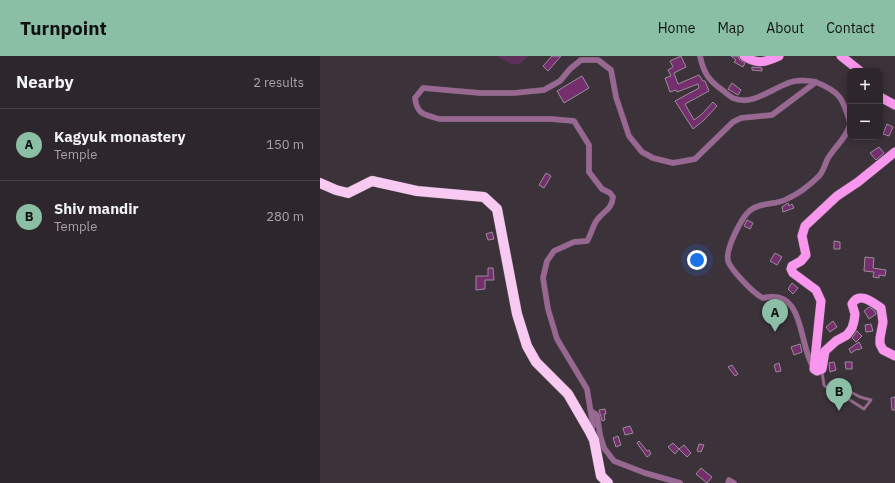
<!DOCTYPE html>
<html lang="en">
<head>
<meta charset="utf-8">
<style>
  body { margin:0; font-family:"IBM Plex Sans",sans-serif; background:#352e34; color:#f1f3f6 }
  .controls { position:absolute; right:12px; top:12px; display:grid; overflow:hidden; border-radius:8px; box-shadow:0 2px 10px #0003 }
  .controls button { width:36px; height:36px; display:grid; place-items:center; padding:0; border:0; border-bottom:1px solid #484348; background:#2d262c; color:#f1f3f6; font:20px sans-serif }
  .you { position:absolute; left:377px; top:204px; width:14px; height:14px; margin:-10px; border:3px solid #fff; border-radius:50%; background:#1a73e8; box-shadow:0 0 0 6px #1a73e833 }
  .badge { display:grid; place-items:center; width:26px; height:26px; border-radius:50%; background:#8abfa5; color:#111; font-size:13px; font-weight:700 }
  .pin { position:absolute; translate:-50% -33px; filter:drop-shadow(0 1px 2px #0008) }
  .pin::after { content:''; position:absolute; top:21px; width:14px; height:12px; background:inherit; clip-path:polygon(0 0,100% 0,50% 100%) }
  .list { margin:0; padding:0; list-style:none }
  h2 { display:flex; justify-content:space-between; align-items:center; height:52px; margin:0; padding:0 16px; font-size:17px }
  h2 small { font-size:13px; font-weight:400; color:#a7a5a9 }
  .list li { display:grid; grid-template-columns:26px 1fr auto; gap:12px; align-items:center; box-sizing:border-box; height:72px; padding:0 16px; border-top:1px solid #484348 }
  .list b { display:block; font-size:15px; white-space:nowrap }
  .list p { margin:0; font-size:13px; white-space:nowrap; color:#a7a5a9 }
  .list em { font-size:13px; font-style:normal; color:#a7a5a9 }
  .map { position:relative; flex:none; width:575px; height:427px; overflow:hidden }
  header { display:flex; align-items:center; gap:24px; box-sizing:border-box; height:56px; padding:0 20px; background:#8abfa5; color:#111 }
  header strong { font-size:19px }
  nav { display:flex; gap:22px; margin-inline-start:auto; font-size:14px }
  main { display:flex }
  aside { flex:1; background:#2d262c }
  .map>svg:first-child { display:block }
</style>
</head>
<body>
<header>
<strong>Turnpoint</strong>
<nav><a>Home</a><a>Map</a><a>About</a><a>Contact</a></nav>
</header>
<main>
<aside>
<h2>Nearby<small>2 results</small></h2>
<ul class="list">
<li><span class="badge">A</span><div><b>Kagyuk monastery</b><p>Temple</p></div><em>150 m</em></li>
<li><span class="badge">B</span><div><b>Shiv mandir</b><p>Temple</p></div><em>280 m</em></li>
</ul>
</aside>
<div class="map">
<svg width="575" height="427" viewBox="0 0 575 427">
  <rect width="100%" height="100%" fill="#3c323a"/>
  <!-- green -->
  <path fill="#5e2f59" d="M177,0h31c-11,14 -18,8 -31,0z"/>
  <!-- building -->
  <path fill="#752f6f" stroke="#9a8e98" d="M232,0h9l-13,15 -5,-5z
    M361,0l5,11 -12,6 4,11 21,-9 4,6h2l4,10 -24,13 9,16 8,-6 11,-12 4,4 -13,14 -11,9 -18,-28 24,-13 -1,-4 -21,8 -1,-2 -6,2 -5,-14 6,-2 -3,-6 5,-3 -3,-6z
    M411,0h7l1,3 6,4 -2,4 -9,-5 2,-2z
    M432,11l10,1v3l-10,-1z
    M262,20l7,12 -25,15 -7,-12z
    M412,27l9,7 -3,5 -10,-6z
    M567,68l6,3 -4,9 -6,-2z
    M559,91l5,6 -8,7 -6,-7z
    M226,117l5,3 -7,12 -5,-3z
    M468,147l1,3 3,-2 2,4 -11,4 -1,-5z
    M427,164l6,3 -3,6 -6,-3z
    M172,176l2,7 -6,1 -2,-6z
    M514,185l6,1v7h-6z
    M455,197l7,4 -5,8 -7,-4z
    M545,201l9,1 -1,10 13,2 -1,6 -6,-1v3l-6,-1 1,-5 -10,-1z
    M168,212h5l1,12h-9v9l-9,1v-14h12z
    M472,227l6,5 -5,6 -5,-5z
    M549,251l6,4 1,3 -7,5 -5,-8z
    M453,261l8,3 -2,5 -8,-4z
    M513,265l4,6 -7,5 -4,-5z
    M551,268l2,7 -7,1 -1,-7z
    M537,275l5,5 -6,6 -4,-4z
    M539,286l3,6 -4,2 -1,-1 -6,4 -2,-4z
    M480,288l2,8 -8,3 -3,-8z
    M514,306l2,8 -6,2 -1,-9z
    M525,306h7v7h-6z
    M459,307l2,8 -5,1 -2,-7z
    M412,309l6,9 -3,2 -7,-9z
    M575,341v13h-3l-1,-12z
    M285,353l1,5h-2l1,6 -3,1 -3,-11z
    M310,370l3,7 -8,2 -2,-7z
    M298,380l3,9 -5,2 -3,-9z
    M319,385l8,10 2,-1 2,4 -4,3 -10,-14z
    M353,387l6,6 -4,5 -7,-7z
    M379,388l5,1 -3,7 -4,-1z
    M364,389l7,8 -4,4 -8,-8z
    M381,412l11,9 -5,6 -11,-9z"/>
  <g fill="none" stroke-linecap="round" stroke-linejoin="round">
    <!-- lane casing -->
    <g stroke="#584f57" stroke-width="3.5">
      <path id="lane" d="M502,316l2,13 9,8 9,2 22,14 7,-9 -11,-3 -13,-7 -5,5"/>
    </g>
    <!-- street casing -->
    <g stroke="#584f57" stroke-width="6">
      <path id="street" d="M380,0c3,15 8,24 21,33 4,3 8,7 12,9 18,8 37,-8 53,-14 10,-5 20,-4 30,-2
        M494,312c-16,-21 -8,-81 -51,-70 -9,-4 -32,-28 -35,-37 -3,-11 14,-46 24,-52 10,-7 25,-4 35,-10 11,-5 23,-14 32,-23 4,-4 6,-11 8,-16 7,-13 20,-22 23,-36
        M271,355l6,4 3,20 4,13 10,13 31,12 35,10
        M270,376l3,-6 -6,-37 -30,-50 -9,-30 -5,-31 4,-17 7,-10 20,-9 13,-1c4,-6 6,-16 10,-21 6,-9 15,-10 16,-23l-3,-4 -8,-4 -13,-17v-27l-15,-24 -23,-2h-111c-15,-4 -23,-4 -25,-21l8,-10 57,5h34l30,-3 16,-9 10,-12 11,-9h17l13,10 5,27 13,39 13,16 11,6 20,5 22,-4 38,-37 8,-4 31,-3 44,-33c24,10 27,16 34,41
        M408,427l1,-3 5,3"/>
    </g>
    <!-- primary casing -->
    <g stroke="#584f57" stroke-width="10">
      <path id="primary" d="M424,0c14,9 21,6 35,0
        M521,0l19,15
        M560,41l15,8
        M575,96l-37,30 -21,14 -32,30 -3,10 4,19 -5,6 -9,5 -1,3 2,4 23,17 5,11 -7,68 3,2 5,-2 3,-18 11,-10 11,-6 5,-7 2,-7 1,-7 -3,-10c7,-13 20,-2 29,4l2,14 -3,16v6l3,6 12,6"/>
    </g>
    <!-- highway casing -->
    <g stroke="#584f57" stroke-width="11">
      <path id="highway" d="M0,127l16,7 12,3 24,-12 45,10 67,6 13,12 20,105 10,32 9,16 32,32 22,38 4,8 7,36 7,7"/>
    </g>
    <!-- lane -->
    <use href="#lane" stroke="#986892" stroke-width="2.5"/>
    <!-- street -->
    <use href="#street" stroke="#986892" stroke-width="5.5"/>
    <!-- primary -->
    <use href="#primary" stroke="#f996ee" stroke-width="9"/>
    <!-- highway -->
    <use href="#highway" stroke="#f8c9f1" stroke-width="10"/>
  </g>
</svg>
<div class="controls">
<button>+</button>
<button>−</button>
</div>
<div class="you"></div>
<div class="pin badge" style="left:455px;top:276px">A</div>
<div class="pin badge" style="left:519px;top:355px">B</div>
</div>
</main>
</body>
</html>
